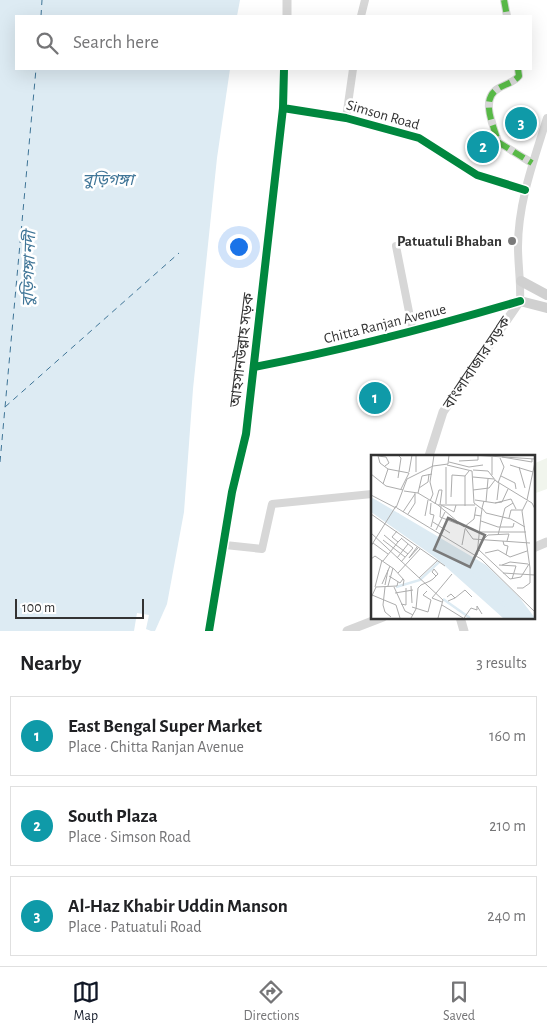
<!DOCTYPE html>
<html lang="en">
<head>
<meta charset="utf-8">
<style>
  body { margin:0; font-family:"Alegreya Sans","Noto Sans Bengali",sans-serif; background:#f2f2f2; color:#202124 }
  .scale { position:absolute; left:15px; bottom:12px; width:129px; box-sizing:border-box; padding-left:5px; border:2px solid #333; border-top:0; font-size:14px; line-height:18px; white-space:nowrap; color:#333; -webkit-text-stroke:4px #fff; paint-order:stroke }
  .you { position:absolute; left:238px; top:246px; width:18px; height:18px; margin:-12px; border:4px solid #fff; border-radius:50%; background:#1a73e8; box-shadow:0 0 0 8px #1a73e833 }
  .badge { display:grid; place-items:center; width:32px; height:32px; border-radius:50%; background:#111827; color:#fff; font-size:16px; font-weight:700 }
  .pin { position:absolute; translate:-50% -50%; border:2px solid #fff; box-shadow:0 1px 5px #0006 }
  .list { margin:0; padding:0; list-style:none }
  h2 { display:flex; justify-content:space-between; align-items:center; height:65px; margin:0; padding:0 20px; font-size:21px }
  h2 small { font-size:16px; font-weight:400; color:#757577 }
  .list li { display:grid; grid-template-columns:32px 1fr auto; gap:15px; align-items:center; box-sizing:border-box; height:80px; margin:0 10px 10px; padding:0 10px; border:1px solid #e0e0e0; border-radius:0px }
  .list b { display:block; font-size:19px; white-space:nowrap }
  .list p { margin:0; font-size:16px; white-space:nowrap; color:#757577 }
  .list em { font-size:16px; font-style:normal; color:#757577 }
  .icon { flex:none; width:28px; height:28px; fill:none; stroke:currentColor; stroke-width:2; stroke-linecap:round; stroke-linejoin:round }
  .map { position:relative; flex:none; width:547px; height:631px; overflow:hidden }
  .search { position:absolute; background:#fff; box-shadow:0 5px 20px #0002; left:15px; right:15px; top:15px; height:55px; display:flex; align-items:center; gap:12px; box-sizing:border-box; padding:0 18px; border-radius:0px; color:#757577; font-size:19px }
  .sheet { height:335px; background:#fff }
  nav { display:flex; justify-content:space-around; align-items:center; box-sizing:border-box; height:70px; border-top:1px solid #e0e0e0; background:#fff; font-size:14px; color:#757577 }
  nav a { display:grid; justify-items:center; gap:2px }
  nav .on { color:#111827 }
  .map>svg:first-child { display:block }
</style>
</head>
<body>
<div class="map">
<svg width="547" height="631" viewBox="0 0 547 631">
  <rect width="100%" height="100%" fill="#fff"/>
  <!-- green -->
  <path fill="#f1f5ed" d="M547,458v31l-14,5v-30z"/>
  <!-- water -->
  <path fill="#ddebf3" d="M0,0h240l-3,16h-221v53h214l-13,89 -24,231 -9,123 -17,92 -12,27h-155z"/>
  <!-- pier -->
  <path fill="#fff" d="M137,613l12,2 -3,14 5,2h-17z"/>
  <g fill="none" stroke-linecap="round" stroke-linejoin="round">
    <!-- ferry -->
    <path stroke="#3f7597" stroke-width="1" stroke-dasharray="6 5" stroke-linecap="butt" d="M41,16l1,-16
      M5,407l174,-154
      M0,462l36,-393"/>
    <!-- minor -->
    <path stroke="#d7d7d7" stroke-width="8" d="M504,0l3,16
      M361,16l4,-16
      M518,69l1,7c-5,6 -13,8 -20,12 -20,11 -5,37 -1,54l34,21
      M283,108l63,10 73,20 58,37 48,15
      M346,118l7,-49
      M396,246l17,86
      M520,301c1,-18 -2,-36 -2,-54 0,-45 16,-87 29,-129
      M225,545l37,4 10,-45 100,-10
      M209,631l23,-139 14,-58 8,-67"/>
    <!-- tertiary -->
    <path stroke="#d7d7d7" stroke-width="9" d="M287,16v-16
      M284,69l-1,39 -29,259c91,-17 178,-40 266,-66
      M429,456l14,-44 77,-111
      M533,548l14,-6
      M460,617l4,14
      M347,631l36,-14"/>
    <!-- secondary -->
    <path stroke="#d0d0d0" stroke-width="10" d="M521,281l26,14
      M520,301l27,7"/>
    <!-- quiet -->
    <path stroke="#58b947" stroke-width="6" stroke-dasharray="12 6" stroke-linecap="butt" d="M504,0l3,16
      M518,69l1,7c-5,6 -13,8 -20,12 -20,11 -5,37 -1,54l34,21"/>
    <!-- cycleway casing -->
    <g stroke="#fff" stroke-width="11">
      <path id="cycleway" d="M283,108l63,10 73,20 58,37 48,15
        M254,367c91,-17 178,-40 266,-66
        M209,631l23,-139 14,-58 37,-326 1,-39"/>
    </g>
    <!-- cycleway -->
    <use href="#cycleway" stroke="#00873e" stroke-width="8"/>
  </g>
  <!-- markers -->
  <circle fill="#7a7a7a" stroke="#fff" stroke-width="2" cx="512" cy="241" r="5"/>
  <g text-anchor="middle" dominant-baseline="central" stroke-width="5" stroke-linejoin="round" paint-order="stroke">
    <!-- street labels -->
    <g font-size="15" fill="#333" stroke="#fff">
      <text transform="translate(383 115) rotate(16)">Simson Road</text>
      <text transform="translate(385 324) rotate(-14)">Chitta Ranjan Avenue</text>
      <text transform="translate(242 350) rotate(-83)">আহসানউল্লাহ সড়ক</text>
      <text transform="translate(477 363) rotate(-56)">বাংলাবাজার সড়ক</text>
    </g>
    <!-- poi labels -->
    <g font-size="15" font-weight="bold" fill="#333" stroke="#fff" text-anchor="end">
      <text x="502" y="241">Patuatuli Bhaban</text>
    </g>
    <!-- water labels -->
    <g font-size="16" font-style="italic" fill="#3f7597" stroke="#fff">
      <text x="108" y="180">বুড়িগঙ্গা</text>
      <text transform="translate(29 269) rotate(-88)">বুড়িগঙ্গা নদী</text>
    </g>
  </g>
  <!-- overview -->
  <g transform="translate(371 455)">
    <rect width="164" height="164" fill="#fff"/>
    <path d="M0,42l115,68 33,32 16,21h-32l-67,-60 -65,-46z" fill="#ddebf3"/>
    <path fill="none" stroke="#ddebf3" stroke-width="2.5" d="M27,58l-1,4 11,15 52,30 58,56M105,105l7,21M25,132l24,-7 20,-19M72,144l27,19"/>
    <path fill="none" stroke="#adadad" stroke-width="1" d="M27,0l3,3 -3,20M101,0l63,4M7,1l8,1 3,6 -4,3M7,1l2,7 8,6M121,2v18M131,2l30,5v-3M88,6l19,-1v-4M78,7l20,5 14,-2M76,10l25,6 2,32 8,6 -1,7 -6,-1M139,10l23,7M148,12l6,21M17,14l21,4 -8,16M102,15l15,1 8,10 36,22 3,6M38,17l3,-17M45,17v-17M0,19l15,12 17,4M94,21v30M130,21l14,7 1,6M102,22l21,2M59,27l4,-27M127,28l6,-16 -4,-9M12,29l5,-15M48,33l9,-6 1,-8M102,35l16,-2 6,-8M33,36l14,2 20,12 26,22M47,38l4,-17 10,-2M0,40l25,13 11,-29 26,-13 15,-2 1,-9M80,42l1,-22 13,1 4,-5M104,45l20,3 16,-4 5,10M126,45l2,-17M156,45l8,-38M59,46l3,-7 -3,-12M113,46l-2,7 4,5 25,6 14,8M115,47l2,-23M124,48l7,-1 6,-13M64,49l4,-14h3l-2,15M75,49v-37M67,50h37M70,50l13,7 2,-7M70,51l-1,11 18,7M26,53l84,51 54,53M32,57l12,-18M0,59l74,52M37,59l7,-11v-10M54,61l3,-16M138,63l2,-8h11M110,66l17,6h15l1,-4M62,67l17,11M60,72l3,-12 -4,-1 1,-11M93,72l10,-8 2,-12M94,73l8,11 57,4M65,75l9,-18M26,76l-5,6 6,5 4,-4M109,77h46M0,78l72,67 -5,18M13,80l12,10M127,80l7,-27 8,-5M12,85l22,17M112,85l5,-5 21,-1 -2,7M132,86l1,4 4,1 -2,9M2,88l15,11M25,90l12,9M91,90l3,-16M0,91l25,-40M46,92l-8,11 9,-10M108,95l31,29 11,-2 8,-13M114,98l13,-3 12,7 17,-6M106,100l4,-39M26,103l11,-14M0,104l4,-3 19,13 10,11 -1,6M12,106l15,-19M30,107l12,-14 -12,-10M128,110l17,1 -4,13M131,110l8,-3 18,2M27,118l22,-24M132,118l32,2M18,121l11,7 3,-4M48,123l19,-18M11,129l8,-18M14,130l3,-15M17,131l5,-18M40,131l1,17M4,132l7,-27M14,132l-2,18 2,7 6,5M23,132l11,24 8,4M146,133h6l7,-5v-15l-8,-57 5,-10M56,136l-4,4 8,5M24,138l18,-3M1,140l24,10 4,13M76,142l4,-3 4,4 -7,3M0,143l5,-11 21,-1 1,-4M84,143l10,-8 7,7M71,147l-10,-4 20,-24M30,149l5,1v-17M71,150l21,13M41,152l16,5 3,-12M40,163l5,-9 2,-21 3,-3 9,-4 3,-2 5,-5 -4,-5 -2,3 4,4M93,163l7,-10 6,2v-4l5,8"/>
    <path fill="#7a7a7a" fill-opacity="0.15" stroke="#7a7a7a" stroke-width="2.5" d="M77,63l37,17 -15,32 -36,-17z"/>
    <rect width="164" height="164" fill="none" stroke="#333" stroke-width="2.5"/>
  </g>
</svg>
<div class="scale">100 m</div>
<div class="you"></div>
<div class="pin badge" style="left:375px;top:398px;background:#0f9aa8">1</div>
<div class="pin badge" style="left:483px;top:147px;background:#0f9aa8">2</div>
<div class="pin badge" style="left:521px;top:123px;background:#0f9aa8">3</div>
<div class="search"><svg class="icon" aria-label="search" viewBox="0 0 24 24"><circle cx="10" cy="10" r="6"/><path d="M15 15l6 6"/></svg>Search here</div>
</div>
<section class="sheet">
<h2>Nearby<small>3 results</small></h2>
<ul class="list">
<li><span class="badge" style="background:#0f9aa8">1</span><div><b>East Bengal Super Market</b><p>Place · Chitta Ranjan Avenue</p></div><em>160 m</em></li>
<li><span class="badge" style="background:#0f9aa8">2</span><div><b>South Plaza</b><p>Place · Simson Road</p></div><em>210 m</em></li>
<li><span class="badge" style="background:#0f9aa8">3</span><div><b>Al-Haz Khabir Uddin Manson</b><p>Place · Patuatuli Road</p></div><em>240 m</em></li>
</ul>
</section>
<nav>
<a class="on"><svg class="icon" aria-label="map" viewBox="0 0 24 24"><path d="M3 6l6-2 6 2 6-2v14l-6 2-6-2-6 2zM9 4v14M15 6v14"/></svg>Map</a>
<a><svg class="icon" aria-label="directions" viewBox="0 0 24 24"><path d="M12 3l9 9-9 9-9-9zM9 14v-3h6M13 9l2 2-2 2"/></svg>Directions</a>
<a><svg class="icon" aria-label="saved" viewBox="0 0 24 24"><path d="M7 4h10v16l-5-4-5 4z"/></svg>Saved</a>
</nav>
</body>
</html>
